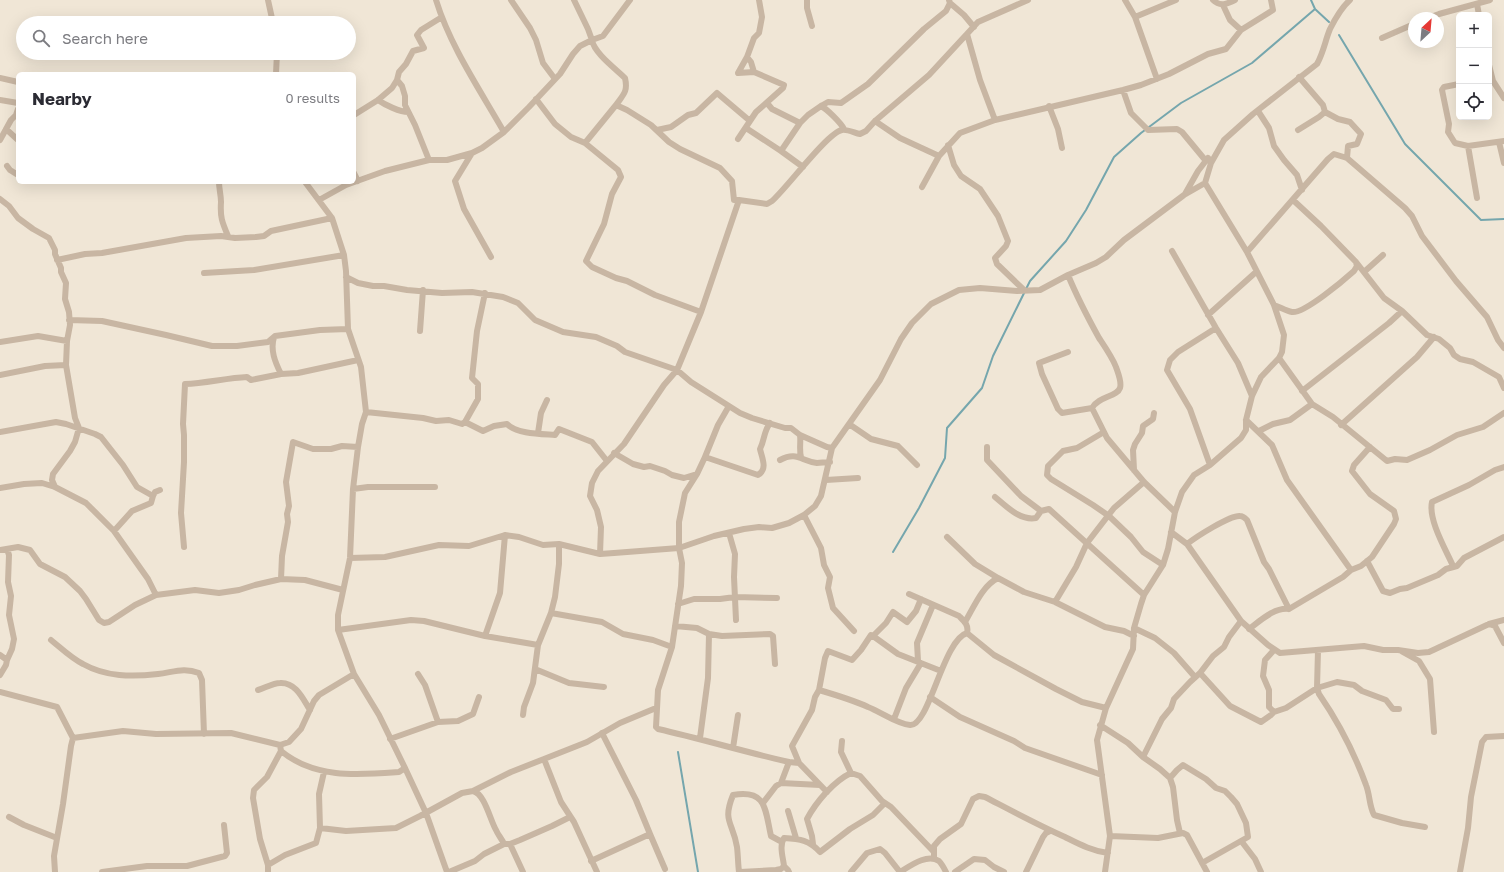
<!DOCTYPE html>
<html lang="en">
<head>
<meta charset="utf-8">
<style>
  body { margin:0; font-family:"Golos Text",sans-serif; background:#f7f7f7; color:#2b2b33 }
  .controls { position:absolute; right:12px; top:12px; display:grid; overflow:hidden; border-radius:6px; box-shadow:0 4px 16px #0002 }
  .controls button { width:36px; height:36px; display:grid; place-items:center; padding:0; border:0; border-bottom:1px solid #e1e1e2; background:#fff; color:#2b2b33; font:20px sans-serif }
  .compass { position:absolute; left:1408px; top:12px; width:36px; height:36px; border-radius:50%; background:#fff; box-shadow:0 4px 16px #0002; rotate:26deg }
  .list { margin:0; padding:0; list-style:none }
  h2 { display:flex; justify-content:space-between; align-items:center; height:52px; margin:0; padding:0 16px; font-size:17px }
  h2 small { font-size:13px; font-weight:400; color:#7c7c81 }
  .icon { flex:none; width:22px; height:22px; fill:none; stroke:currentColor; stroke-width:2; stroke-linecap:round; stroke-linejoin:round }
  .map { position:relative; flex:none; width:1504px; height:872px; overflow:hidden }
  .search { position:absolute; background:#fff; box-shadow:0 4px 16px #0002; left:16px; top:16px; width:340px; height:44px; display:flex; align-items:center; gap:10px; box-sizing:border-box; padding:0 14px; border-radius:22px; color:#7c7c81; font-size:15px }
  .panel { position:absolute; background:#fff; box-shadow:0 4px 16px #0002; left:16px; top:72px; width:340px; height:112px; border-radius:6px }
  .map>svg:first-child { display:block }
</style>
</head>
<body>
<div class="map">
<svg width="1504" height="872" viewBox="0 0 1504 872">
  <rect width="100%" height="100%" fill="#f0e6d6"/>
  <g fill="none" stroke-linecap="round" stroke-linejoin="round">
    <!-- stream -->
    <path stroke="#75a6ad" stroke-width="2" d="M1311,0l4,9 14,13
      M1339,35l66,109 76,76 23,-1
      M893,552l26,-44 26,-50 2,-30 35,-40 11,-32 37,-75 36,-40 20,-31 28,-53 27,-24 40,-30 71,-40 63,-54
      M678,752l20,120"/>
    <!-- minor -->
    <path stroke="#c8b6a3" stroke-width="6" d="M268,0l5,23
      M436,0c14,46 44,90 68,132
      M511,0l19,28 6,12 7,23 12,16
      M574,0l14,29 4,11 11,-4 27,-36
      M807,0v8l5,18
      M949,0l1,3 14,12 10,12
      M1125,0l10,17 22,62
      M1213,0c7,7 14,4 22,0
      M1477,4l2,11
      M1223,5l7,15 11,10
      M1135,17l41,-17
      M1428,18l11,-4 51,-14
      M967,34l13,46 15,40
      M1382,38l32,-14
      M747,57l4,5 3,10
      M1489,65l4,16 11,17
      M276,74l1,-21
      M0,78l18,4
      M397,80l5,6 3,10v9l10,20 14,35
      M1459,84l-15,3 -2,3 7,34 -1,8 7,11 13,3 36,-5
      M1123,90l8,23 17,17 29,-1 5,3 24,29
      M536,99l19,25 16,13 14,6 33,27 3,7 -9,17 -8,30 -18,37 6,6 24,11 11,3 28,14 46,17
      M0,100l18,3
      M378,100c7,5 22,12 30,12
      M767,103l5,6 28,14 8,-8 13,-9 7,-4 13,1 27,-19 56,-55 22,-18 4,-8
      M821,106c6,3 20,17 23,23
      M1049,106l9,23 4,19
      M1258,111l11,17 5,18 10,14 13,15 5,15
      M1325,112l13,7 12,3 11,12 -4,10 -9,2 -1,12
      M354,115l24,-15 14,-12 5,-8 2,-8 7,-8 7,-13 11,-3 -7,-13 4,-5 21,-13
      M875,121l25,17 39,18
      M746,128l35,23 19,-28
      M6,129l12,11
      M657,130l14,-3 17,-12 8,-2 21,-20 33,28
      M1298,130l21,-13 6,-5 -2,-7 -24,-28
      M738,139l18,-27 27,-24 1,-3 -30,-13 -16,1 9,-16 7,-19 5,-5 3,-16 -3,-17
      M0,140l11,-20 5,-5 2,-6
      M1499,142l5,21
      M585,143l31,-38
      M948,145l6,20 7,11 19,13 18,27 10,25 -2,5 -11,12 2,6 27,26
      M1468,146l9,52
      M781,151l22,16
      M472,153l-17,28 9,28 27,48
      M7,166l3,4 8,5
      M354,173l4,8
      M219,182c0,7 2,13 2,20 -1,15 1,20 7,34
      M305,182l27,36 12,37 2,16 2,58 13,38 5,45
      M922,187l17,-31 21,-23 35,-13 128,-30 18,-5 28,-11 39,-20 18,-5 15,-19 32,-20 -2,-10
      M1185,194l13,-23 10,-13
      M0,199l9,7 9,12 15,11 16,9 6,12v4l6,14v4l5,11 -1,16 4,13 1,13 -3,16 -1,24 9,53 4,10 -4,14 -5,9 -17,23 -1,6 3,7
      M319,200l27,-15 39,-14 44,-11h18l25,-7 10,-5 22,-16 25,-25 31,-33 13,-20 7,-8 12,-6c2,13 24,29 33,38 3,13 -1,16 -9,27l11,5 24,15 18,17 11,7 40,19 12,13 2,19h5
      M1293,200l28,26 35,36 28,36 18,13 25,24 12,4 11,9 4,7 6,4 13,3 26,15 5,11
      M1172,251l44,77 22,35 14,33
      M1247,252l81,-93 6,-5 13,4 58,50 7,8 10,20 34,45 31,36 11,23 6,8
      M57,260l28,-6 17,-1 84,-15 35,-2 14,2 21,-1 8,-1 7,-5 61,-13
      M1364,272l19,-17
      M204,273l50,-3 90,-15
      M1068,275c9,22 20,43 31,63 6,9 13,19 17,29 2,6 6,15 4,21 -3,9 -21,8 -28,20l15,30 37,44 31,30
      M346,277l12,6 15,3h11l23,4 35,3 30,-1 31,5 15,6 17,17 28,12 33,5 21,9 8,6 52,18 14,12 49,31 12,5 33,10h6l9,7 27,12 5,1
      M1274,305c6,2 12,6 18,7 12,2 52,-32 62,-41l3,-5 -1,-4
      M1208,315l48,-43
      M69,320l33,1 64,14 46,11h25l31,-4 7,-6 45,-6 28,-1
      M420,331l3,-41
      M274,337c-4,13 1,25 7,37
      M0,342l38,-6 29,5
      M1068,352l-29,11 3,11 16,35 4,4 30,-5
      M1279,358l33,46 21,13 54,44 8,-2 12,1 23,-10 27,-15 26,-8 21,-14
      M0,375l45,-9 21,-1
      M1302,391l87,-68 13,-12
      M1246,420l26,25 15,35 64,90
      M465,422l13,-23v-15l-6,-6 5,-47 8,-38
      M849,424l22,15 27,7 19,19
      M1341,425l76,-68 17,-20
      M1259,431l14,-7 17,-4 22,-16
      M0,432l56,-10 10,2 29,10 6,3 22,28 14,22 16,9 2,-4 5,-2
      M1104,432l-27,16 -14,3 -15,15 -1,9 4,4 42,26 16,11 22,21 12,15 20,13
      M538,433l3,-20 6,-13
      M800,435c1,7 -1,15 1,22
      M358,447l4,-23 4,-12 57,6 13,3 13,-1 13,4 3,-2 18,9 11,-5 13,-2c9,10 35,10 48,11l4,-6 33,13 15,19
      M987,447v13l34,36 20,15 8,-2 95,86
      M614,453l19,11 11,3 6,-1 15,5 7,4 12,3 13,-4 8,-17 53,18c10,-6 4,-17 2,-26 5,-10 3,-16 10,-26
      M705,457l13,-32 11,-19
      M780,460c17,-9 21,1 37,3 4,0 8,-1 13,-1
      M1210,465l-20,-56 -23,-39 3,-10 8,-8 38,-24
      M1134,470l-1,-20 2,-6 7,-11 1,-7 10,-7 1,-6
      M697,474l-12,19 -6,29v26l3,15 -1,23 -9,61 -14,43 -2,37 2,2c44,10 87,23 131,33
      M826,480l32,-2
      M435,487h-67l-15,2 -3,69 -12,57v15l16,44 25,41 26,53 21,45 21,59
      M0,488l24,-4 18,-1 13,4 31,16 28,28 34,48 8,16
      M995,497c11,9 25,24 41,21l5,-7
      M804,515l17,33 3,17 6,12 -2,11 5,20 21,23
      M114,531l18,-20 19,-8 2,-7
      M1171,532l16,12 54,77 27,24 12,8 84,-7 19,4h15l20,3 11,-1 60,-28 15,-4
      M729,533l6,21 -1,23 2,43
      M947,537l28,27 23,14
      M1187,544c9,-7 43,-29 53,-28 3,0 5,2 7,4l17,42 5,7 20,40
      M184,547l-3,-34 3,-51v-27l-1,-11 2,-40c21,-1 42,-6 62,-7l4,3 30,-6 17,-1 60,-13
      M0,550l18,-3 12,3 10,14 25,13 15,14 6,8 13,21 5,3 5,-1 26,-17 21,-10 39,-5 24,3 20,-3 16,-5 26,-6 24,1 38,10
      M600,554l1,-27 -4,-17 -7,-14 2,-13 6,-12 26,-27 40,-59 13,-15 24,-58 38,-112 28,4 5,-3c15,-13 55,-68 70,-71 5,-1 13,3 18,4l6,-3 9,-10 54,-46 49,-53 50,-22
      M350,558l35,-1 54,-12 30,1 36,-11 14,2 24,8 16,-1 41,10 14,-1 65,-5 35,-12 30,-7 15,-2 13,1 17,-5 15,-8 11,-9 6,-10 11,-48 48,-68 21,-41 11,-16 19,-19 28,-14 21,-2 37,3 23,-1 28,-15 28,-12 10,-6 18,-17 60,-45 21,-12 6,-20 13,-23 29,-26 64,-50c7,-13 8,-23 13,-35 5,-10 12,-22 20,-29
      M1367,561l16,30 7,2 10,-4 7,-1 31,-13 8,-6 11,-3 7,-8 40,-21
      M1453,566c-7,-16 -25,-46 -21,-64l37,-17 26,-15 9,-3
      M281,579l1,-23 6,-34 -1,-8 2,-8 -3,-24 7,-40 20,7h18l11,-3 16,1 -5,42
      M909,594l50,22c5,5 10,9 8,17l27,22 62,34 26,13 24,6
      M1055,602l21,-35 11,-24 27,-35 30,-26
      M678,604l16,-5h26l15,-2 42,1
      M551,613l51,9 21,12 30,6 19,7
      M965,622c9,-15 17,-36 33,-44l26,14 31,10 50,25 19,4 10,5
      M1489,624l6,2 9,17
      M675,626l22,2 12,6 13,2 48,-2 3,2 2,28
      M1134,628l21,10 19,15 21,24
      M1249,629c12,-9 26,-22 40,-20l54,-32 8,-7 10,-4 11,-9 22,-33 2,-5 -2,-8 -24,-17 -18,-23 2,-6 16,-18
      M338,630l73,-10 13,1 61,15 53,9
      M485,636l15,-43 5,-58
      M873,636l25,18 43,17
      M51,640c10,8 20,18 32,24 23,13 49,13 75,10 16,-2 26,-7 41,-1l3,7 2,54
      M1318,650l-1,38 2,6c20,29 35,58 47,91 4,10 3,20 8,30l28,8 23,4
      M1401,651l18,10 11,18 4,53
      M0,655l7,5
      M918,661l-1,-18 16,-38
      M535,669l34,14 35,4
      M1200,673l30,33 31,16 10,-7 3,-3 12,-4 31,-20 20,-6 17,3 8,6 24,9 7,9h6
      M418,674l7,11 13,37
      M0,675l6,-10 1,-5 5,-11 2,-10 -5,-24 2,-19 -3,-14 1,-27 -2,-6
      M258,690c7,-2 15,-7 22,-7 16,-1 23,16 30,27
      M819,690c17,5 34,10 49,17 13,5 29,17 42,18 19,2 33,-85 57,-92
      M0,692l57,15 16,31 -2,8 -8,58 -9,52 1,16
      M930,697l30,20 54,24 11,7 77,27
      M1274,712l-5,-5v-17l-6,-14 2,-16 9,-10
      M523,715l1,-8 9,-24 5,-38 13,-32 4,-16 4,-33v-20
      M894,719l12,-31 15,-25
      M1100,725l28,18 15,14 17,12 10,9 3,9 4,33 3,13
      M73,738l50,-7 33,3 75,-1 49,12 9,-3 12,-13 13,-28 5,-6 35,-21
      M700,738l8,-60 1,-44
      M390,739l48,-17 20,-1 15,-7 6,-17
      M842,741l-1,11 10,21 9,3 22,25 9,6 42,44
      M733,748l5,-33
      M281,751c34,28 77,24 118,21l6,-4
      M1143,757l19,-38 9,-11 3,-9 16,-17 10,-9 13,-17 11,-9 5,-10 12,-16
      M544,759l43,-17 33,-19 36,-15
      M799,763l-7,-17 20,-36 3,-13 4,-7 6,-32 3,-7 24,9 9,-10 10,-15 2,1 13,-13 7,-11 14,10 9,-11 5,-12
      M1170,778l7,-8 6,-5 23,14 10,9 9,3 6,6 6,7 9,19 2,14 -46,26
      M781,783l8,-21 10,1 28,29
      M473,791c12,3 17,29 23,39 2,5 6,9 8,14
      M763,803l13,-17 5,-3 39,2
      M788,811l8,27
      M9,817l15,8 33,13
      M320,828l26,3 50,-3 24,-12 42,-23 11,-2 38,-19 33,-13 17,43 13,20 23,50
      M650,834l15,35
      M1110,836l48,2 25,-5 4,2 20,37
      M1242,842l13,17 6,13
      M510,844l13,28
      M813,844l-1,-8 -5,-17c9,-17 27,-38 44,-46
      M934,859v-13l6,-7 21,-15 12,-25 6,-3 6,1c27,14 53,28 80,40 14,7 27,14 43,16
      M591,861l59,-27 -14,-34 -34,-67
      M268,865l17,-10 31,-12 4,-15 -1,-34 5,-22
      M102,872l45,-6h40l38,-10 2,-3 -3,-28
      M268,872v-7l-8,-26 -7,-41 1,-8 13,-13 14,-26 -1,-6
      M449,872l26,-11 9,-7 20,-10h6l10,-4 32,-14 18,-9
      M739,872c-1,-8 -1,-17 -2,-25 -4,-25 -15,-25 -4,-52 34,-6 32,15 38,41l11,6
      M740,872l36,-2 5,-1 3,-3
      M789,872l-1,-2 -4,-4c-1,-9 -5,-20 0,-28 16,1 25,2 36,14l30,-23 23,-14 12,-12
      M851,872l16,-19 13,-4 5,4 15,19c10,-6 27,-19 39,-11 3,3 5,7 7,11
      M955,872l19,-13 11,1 9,7 10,5
      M1026,872l17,-35 3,-4 4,-2
      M1105,872l5,-36 -13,-96 9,-32 27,-59 1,-21 7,-24 3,-9 19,-30 5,-16 7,-37 7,-20 12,-17 16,-10 31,-27 5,-8v-10l6,-24 9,-19 18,-19 3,-6 2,-17 -10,-30 -27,-53 -42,-69
      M1460,872l8,-44 3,-31 11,-55 4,-5 18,-1"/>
  </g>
</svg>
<div class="controls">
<button>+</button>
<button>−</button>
<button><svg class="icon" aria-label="locate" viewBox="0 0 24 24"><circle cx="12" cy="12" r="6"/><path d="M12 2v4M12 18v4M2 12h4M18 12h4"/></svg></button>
</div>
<svg class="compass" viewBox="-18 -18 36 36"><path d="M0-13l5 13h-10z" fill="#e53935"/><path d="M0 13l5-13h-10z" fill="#7c7c81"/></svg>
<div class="search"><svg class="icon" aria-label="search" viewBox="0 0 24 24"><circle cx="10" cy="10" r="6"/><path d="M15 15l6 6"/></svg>Search here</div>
<section class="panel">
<h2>Nearby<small>0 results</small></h2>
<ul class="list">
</ul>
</section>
</div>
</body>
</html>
